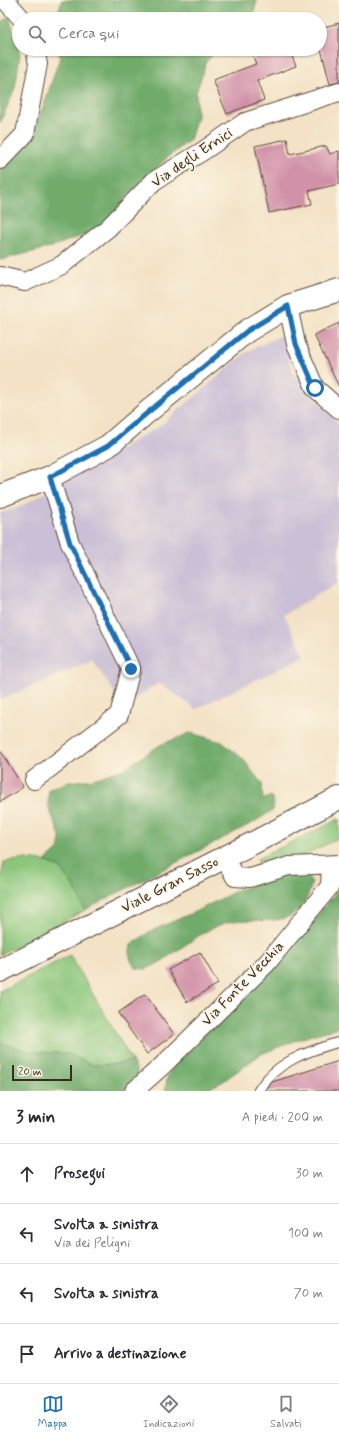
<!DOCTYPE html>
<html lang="it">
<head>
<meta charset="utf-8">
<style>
  body { margin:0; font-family:Mynerve,sans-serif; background:#f2f2f3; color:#2b2b33 }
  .scale { position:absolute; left:12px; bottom:10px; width:60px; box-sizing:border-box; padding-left:4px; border:2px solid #3b2a1e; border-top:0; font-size:11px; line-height:14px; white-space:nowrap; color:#3b2a1e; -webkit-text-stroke:3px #fcf5e5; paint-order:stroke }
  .stop { position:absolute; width:12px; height:12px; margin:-9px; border:3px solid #1f6fb2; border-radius:50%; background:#fff }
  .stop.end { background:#1f6fb2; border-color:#fff; box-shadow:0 1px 4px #0008 }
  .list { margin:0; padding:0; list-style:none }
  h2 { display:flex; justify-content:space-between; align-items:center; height:52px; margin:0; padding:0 16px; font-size:17px }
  h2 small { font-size:13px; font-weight:400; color:#7c7c81 }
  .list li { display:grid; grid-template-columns:26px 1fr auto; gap:12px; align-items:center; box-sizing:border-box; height:60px; padding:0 16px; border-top:1px solid #e1e1e2 }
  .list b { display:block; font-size:15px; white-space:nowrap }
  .list p { margin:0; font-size:13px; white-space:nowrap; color:#7c7c81 }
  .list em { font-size:13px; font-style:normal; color:#7c7c81 }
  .icon { flex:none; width:22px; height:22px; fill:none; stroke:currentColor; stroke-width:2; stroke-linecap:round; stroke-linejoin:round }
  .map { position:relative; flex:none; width:339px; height:1091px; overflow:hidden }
  .search { position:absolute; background:#fff; box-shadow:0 1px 3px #0004; left:12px; right:12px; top:12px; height:44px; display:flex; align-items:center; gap:10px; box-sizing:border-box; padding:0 14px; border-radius:22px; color:#7c7c81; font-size:15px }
  .sheet { height:292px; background:#fff }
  nav { display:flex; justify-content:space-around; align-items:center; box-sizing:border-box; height:56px; border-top:1px solid #e1e1e2; background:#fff; font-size:11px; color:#7c7c81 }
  nav a { display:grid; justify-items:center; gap:2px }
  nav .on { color:#1f6fb2 }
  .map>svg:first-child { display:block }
</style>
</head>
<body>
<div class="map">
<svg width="339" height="1091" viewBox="0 0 339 1091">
  <rect width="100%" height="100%" fill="#fcf5e5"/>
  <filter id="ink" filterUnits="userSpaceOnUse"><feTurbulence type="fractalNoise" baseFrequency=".025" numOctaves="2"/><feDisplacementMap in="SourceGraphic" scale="8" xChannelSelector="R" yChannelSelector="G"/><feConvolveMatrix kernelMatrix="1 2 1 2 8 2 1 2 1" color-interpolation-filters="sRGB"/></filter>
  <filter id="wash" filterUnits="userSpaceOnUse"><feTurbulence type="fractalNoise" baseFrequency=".012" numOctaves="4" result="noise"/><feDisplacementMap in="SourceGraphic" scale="16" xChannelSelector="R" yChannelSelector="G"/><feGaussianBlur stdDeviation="0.9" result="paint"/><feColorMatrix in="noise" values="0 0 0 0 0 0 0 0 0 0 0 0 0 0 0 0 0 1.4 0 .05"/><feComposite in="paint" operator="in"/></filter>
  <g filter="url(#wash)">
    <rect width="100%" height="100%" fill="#f3e2c5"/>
    <!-- industrial -->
    <path fill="#cabfd6" d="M282,335l11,39 46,50v158l-55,33 21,41 -109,53 -37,-26 -35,23 -32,-46 -92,40v-187l20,-6 141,-82 87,-74z"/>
    <!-- green -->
    <path fill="#8bc67b" stroke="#63784c" d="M339,819v19l-54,27 -23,3 -5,-9z
      M27,859c11,2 23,2 33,9 11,8 20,30 25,42l-85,45v-71l4,-22z
      M70,955l62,106 -17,3 -23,1 -23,-11 -42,-3 -27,-9v-51z"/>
    <!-- forest -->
    <path fill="#70ab6b" stroke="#566a44" d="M62,0h195l-4,17 -2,2h-193v-7z
      M9,16l11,39 -5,33 -15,35v-100z
      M59,49h160l-13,13 -10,31 1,23 -7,24 -22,17 -35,33 -35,40 -50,18 -48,12v-91l30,-29 16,-41 14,-42z
      M190,733l32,9 21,17 19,25 1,16 8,-4 3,7 -1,7 -17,11 -171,89 -12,-25 -13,-17 -15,-7 15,-13v-12l-12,-31 1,-16 20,-7 25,-3 32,-11 34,-23z
      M296,871l11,4 5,7c-3,14 -8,24 -20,33 -19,11 -46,1 -67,8 -20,6 -36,20 -53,31 -8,6 -17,12 -27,15 -3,0 -6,-1 -9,-1 -7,-8 -7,-13 -5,-23l18,-13 48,-21 41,-21z
      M339,889v138l-40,12 -38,15 -39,28 -19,9h-38l3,-16 7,-11 132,-137z
      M0,1042l27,9 42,3 23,11 23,-1 17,-3 8,15 -17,15h-123z"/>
    <g id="blocks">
      <!-- building -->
      <path fill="#d191a8" d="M339,23v59l-9,2 -10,-39v-17z
        M250,49h39l7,17 -39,15 7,19 -37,14 -14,-34 43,-16z
        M287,139l3,15 36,-8 4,8 9,-3v33l-30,7 3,13 -43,9 -14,-67z
        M339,323v64l-25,-52z
        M0,750l23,37 -23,15z
        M200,952l18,32 -31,18 -19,-32z
        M145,994l29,40 -27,20 -29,-41z
        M339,1061v30h-74l7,-9z"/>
    </g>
  </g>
  <g filter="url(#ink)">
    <use href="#blocks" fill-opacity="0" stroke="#574637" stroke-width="1"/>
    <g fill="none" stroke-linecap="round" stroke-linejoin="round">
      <!-- service casing -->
      <g stroke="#574637" stroke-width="11">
        <path id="service" d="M258,1091c17,-29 50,-40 81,-49"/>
      </g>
      <!-- minor casing -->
      <g stroke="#574637" stroke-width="20">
        <path id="minor" d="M7,2l15,17
          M0,160l25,-26 13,-70 -3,-15
          M0,276l25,6 37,-17 46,-37 46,-47 49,-30 42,-29 94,-30
          M288,306l8,38 19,44 24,21
          M34,780l85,-65 12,-46 -61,-126 -20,-66
          M224,857l11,20 15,1 39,-12 50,-2
          M134,1091l28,-25 105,-103 63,-77 1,-21"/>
      </g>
      <!-- secondary casing -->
      <g stroke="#574637" stroke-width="24">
        <path id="secondary" d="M0,971l255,-129 84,-44"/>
      </g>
      <!-- primary casing -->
      <g stroke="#574637" stroke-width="24">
        <path id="primary" d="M0,496l50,-19 58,-31 37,-32 102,-83 41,-25 51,-16"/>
      </g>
      <!-- service -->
      <use href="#service" stroke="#fff" stroke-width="9"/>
      <!-- minor -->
      <use href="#minor" stroke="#fff" stroke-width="18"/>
      <!-- secondary -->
      <use href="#secondary" stroke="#fff" stroke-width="22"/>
      <!-- primary -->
      <use href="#primary" stroke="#fff" stroke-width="22"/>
    </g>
  </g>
  <g fill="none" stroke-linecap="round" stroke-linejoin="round" filter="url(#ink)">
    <!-- route -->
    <path stroke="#1f6fb2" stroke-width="5" d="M131,669l-61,-126 -20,-66 58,-31 38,-32 101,-83 41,-25 8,38 19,44"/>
  </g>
  <g text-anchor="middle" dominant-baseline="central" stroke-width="3" stroke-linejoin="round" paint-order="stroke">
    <!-- street labels -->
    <g font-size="15" fill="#3b2a1e" stroke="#fcf5e5">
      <text transform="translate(192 158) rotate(-34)">Via degli Ernici</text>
      <text transform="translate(170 885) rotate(-27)">Viale Gran Sasso</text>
      <text transform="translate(243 984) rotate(-46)">Via Fonte Vecchia</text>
    </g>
  </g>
</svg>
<div class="scale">20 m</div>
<div class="stop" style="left:315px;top:388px"></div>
<div class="stop end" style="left:131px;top:669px"></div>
<div class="search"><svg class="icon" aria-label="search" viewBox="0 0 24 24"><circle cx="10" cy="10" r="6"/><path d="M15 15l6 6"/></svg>Cerca qui</div>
</div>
<section class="sheet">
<h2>3 min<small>A piedi · 200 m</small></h2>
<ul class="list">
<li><svg class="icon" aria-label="ahead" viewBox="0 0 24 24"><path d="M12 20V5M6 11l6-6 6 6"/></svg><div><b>Prosegui</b></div><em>30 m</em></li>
<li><svg class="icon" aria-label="left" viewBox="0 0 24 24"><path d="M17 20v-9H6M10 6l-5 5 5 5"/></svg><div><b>Svolta a sinistra</b><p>Via dei Peligni</p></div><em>100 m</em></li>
<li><svg class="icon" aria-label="left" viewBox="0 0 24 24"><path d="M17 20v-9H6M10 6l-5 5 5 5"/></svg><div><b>Svolta a sinistra</b></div><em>70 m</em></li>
<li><svg class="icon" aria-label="arrive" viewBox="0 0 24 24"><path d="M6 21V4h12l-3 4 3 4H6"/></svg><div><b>Arrivo a destinazione</b></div></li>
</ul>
</section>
<nav>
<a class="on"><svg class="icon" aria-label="map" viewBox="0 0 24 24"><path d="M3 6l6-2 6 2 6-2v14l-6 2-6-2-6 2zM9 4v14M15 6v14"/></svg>Mappa</a>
<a><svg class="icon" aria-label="directions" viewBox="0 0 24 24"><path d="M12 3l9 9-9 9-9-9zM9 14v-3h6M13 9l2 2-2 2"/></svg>Indicazioni</a>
<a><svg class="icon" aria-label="saved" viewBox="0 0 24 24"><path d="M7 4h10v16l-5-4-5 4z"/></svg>Salvati</a>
</nav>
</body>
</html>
